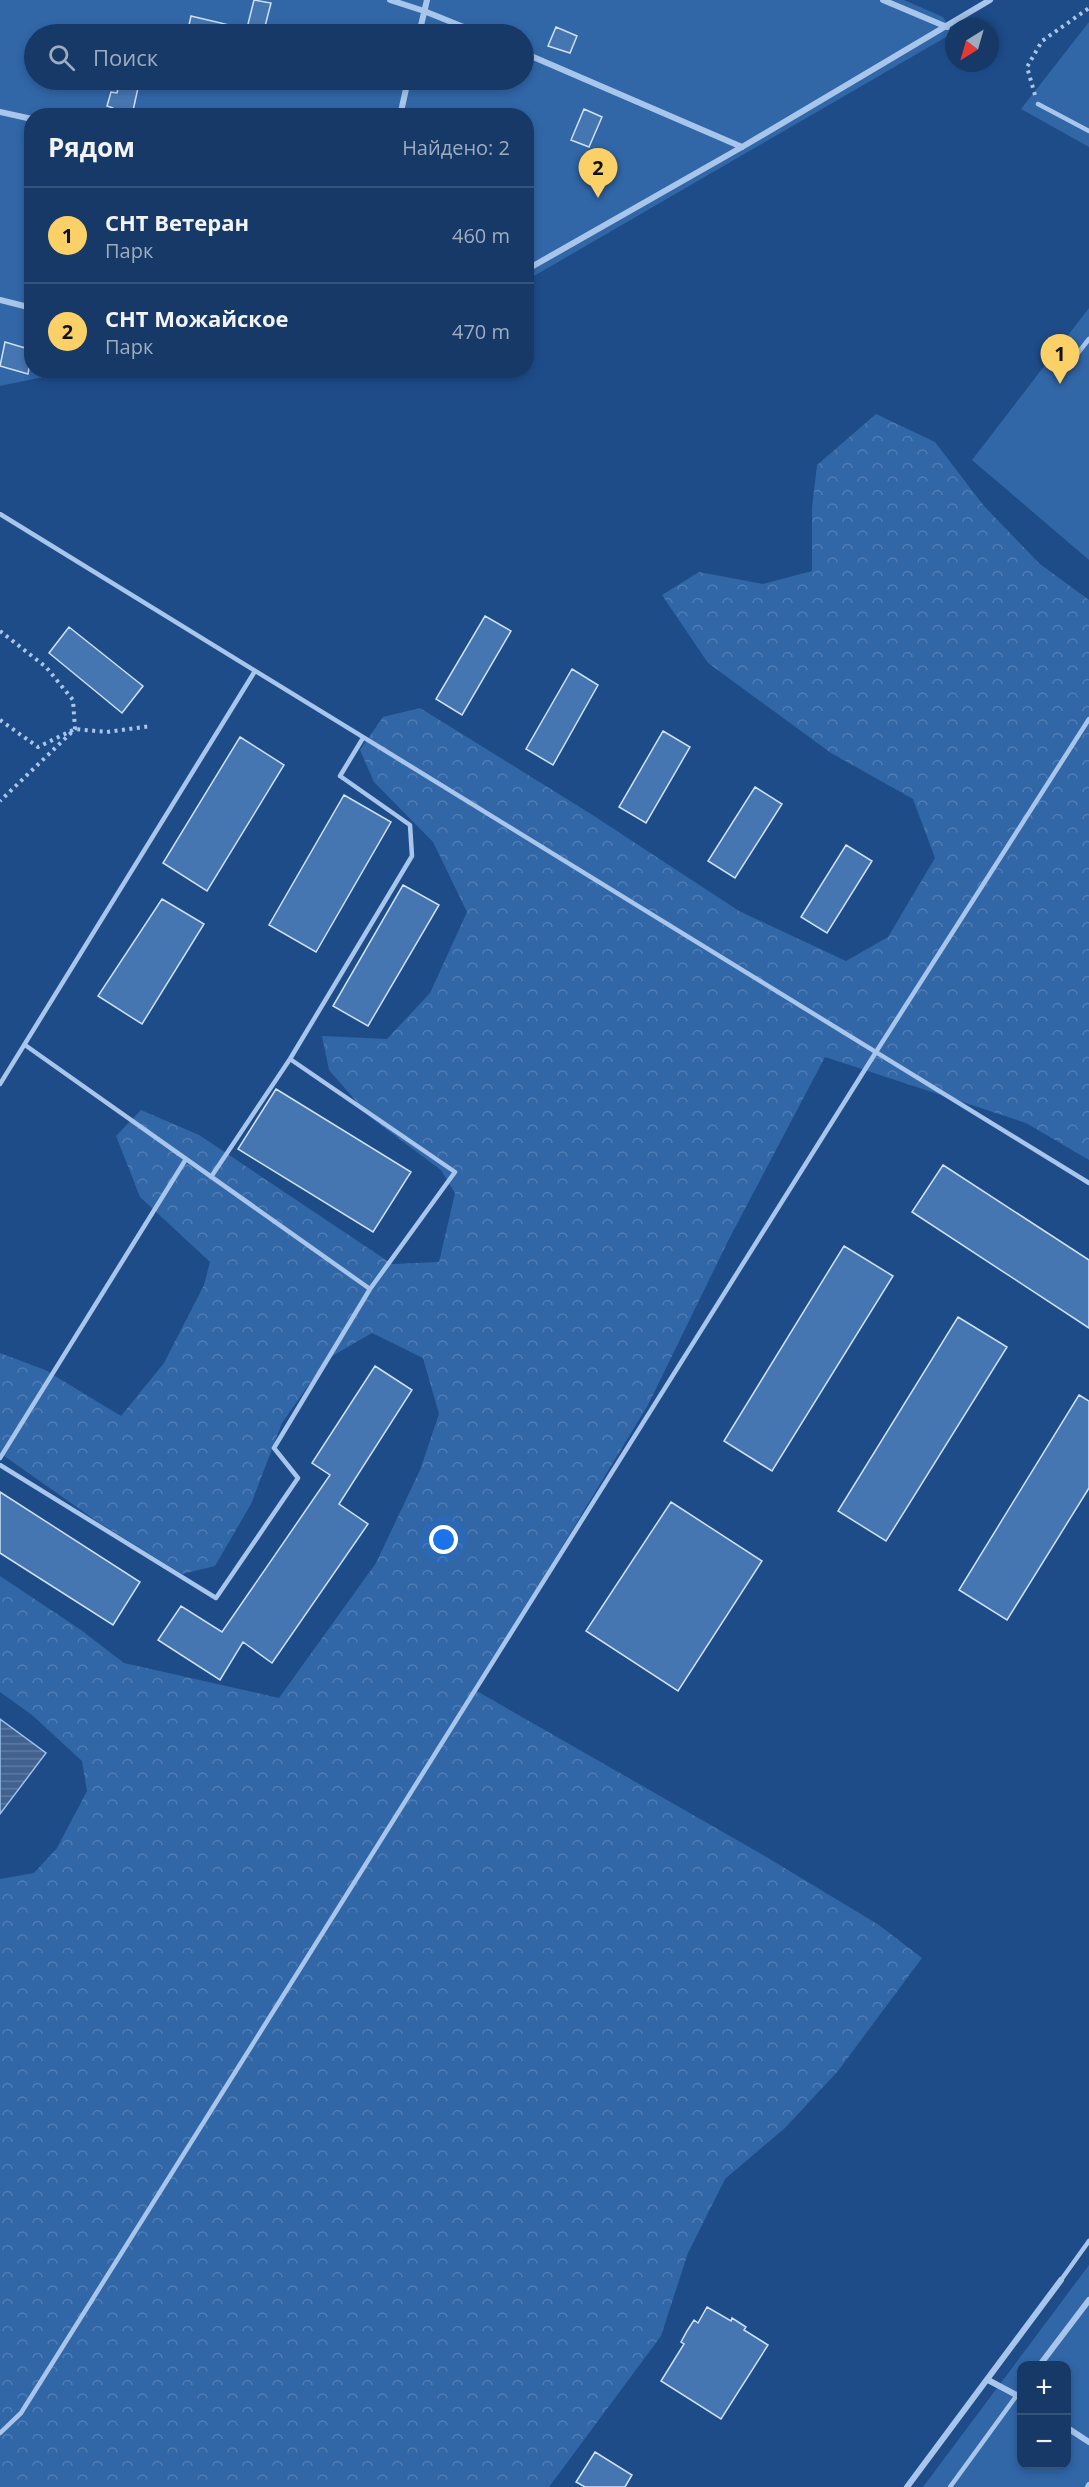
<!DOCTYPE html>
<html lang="ru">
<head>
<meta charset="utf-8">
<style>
  body { margin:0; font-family:"Open Sans",sans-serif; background:#234470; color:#f1f3f6 }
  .controls { position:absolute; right:18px; bottom:18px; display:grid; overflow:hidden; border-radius:12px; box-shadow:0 3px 9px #0003 }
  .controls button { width:54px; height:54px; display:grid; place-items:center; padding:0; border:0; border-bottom:2px solid #35537b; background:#163967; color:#f1f3f6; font:30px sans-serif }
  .compass { position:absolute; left:945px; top:18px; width:54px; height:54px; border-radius:50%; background:#163967; box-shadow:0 3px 9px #0003; rotate:217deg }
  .you { position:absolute; left:444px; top:1540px; width:21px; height:21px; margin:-15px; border:4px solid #fff; border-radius:50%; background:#1a73e8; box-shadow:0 0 0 9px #1a73e833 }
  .badge { display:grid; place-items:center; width:39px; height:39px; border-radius:50%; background:#fbd167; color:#111; font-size:20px; font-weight:700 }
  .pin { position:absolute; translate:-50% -50px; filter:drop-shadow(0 2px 3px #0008) }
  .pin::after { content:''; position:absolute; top:32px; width:21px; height:18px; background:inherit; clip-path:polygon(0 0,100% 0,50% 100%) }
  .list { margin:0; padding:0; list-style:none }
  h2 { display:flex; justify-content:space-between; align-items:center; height:78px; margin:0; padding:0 24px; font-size:26px }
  h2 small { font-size:20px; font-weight:400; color:#9eacc0 }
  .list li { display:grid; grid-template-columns:39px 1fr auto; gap:18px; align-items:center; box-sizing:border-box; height:96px; padding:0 24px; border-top:2px solid #35537b }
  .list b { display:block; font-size:22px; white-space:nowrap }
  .list p { margin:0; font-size:20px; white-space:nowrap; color:#9eacc0 }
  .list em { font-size:20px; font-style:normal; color:#9eacc0 }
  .icon { flex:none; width:33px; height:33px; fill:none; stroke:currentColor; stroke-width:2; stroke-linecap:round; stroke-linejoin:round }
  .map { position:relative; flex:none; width:1089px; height:2487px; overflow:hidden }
  .search { position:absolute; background:#163967; box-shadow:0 3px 9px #0003; left:24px; top:24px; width:510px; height:66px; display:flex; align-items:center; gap:15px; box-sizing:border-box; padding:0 21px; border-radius:33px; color:#9eacc0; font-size:22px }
  .panel { position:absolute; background:#163967; box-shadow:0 3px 9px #0003; left:24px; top:108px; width:510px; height:270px; border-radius:24px }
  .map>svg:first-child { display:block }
</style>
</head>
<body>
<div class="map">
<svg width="1089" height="2487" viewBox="0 0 1089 2487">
  <defs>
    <pattern id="forest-crowns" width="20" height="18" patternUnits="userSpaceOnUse" patternTransform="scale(1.5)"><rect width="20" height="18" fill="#3166a7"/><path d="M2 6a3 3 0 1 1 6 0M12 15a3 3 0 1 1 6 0" fill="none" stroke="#507db4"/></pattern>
    <pattern id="water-rules" width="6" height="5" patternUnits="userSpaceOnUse" patternTransform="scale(1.5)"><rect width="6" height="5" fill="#41628f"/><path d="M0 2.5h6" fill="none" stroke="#5e7aa0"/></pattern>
  </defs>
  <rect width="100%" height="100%" fill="#1e4c89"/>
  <!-- green -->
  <path fill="#3166a7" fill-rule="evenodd" d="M0,0h904l39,17 10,16 -426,247 -1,-164h-494v254l40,1 -72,15zM34,34h490v46h-490z
    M1089,22v125l-68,-38z
    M1089,308v252l-117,-100z
    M1089,2265v222h-166zM1022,2366h44v98h-44z"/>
  <!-- forest -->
  <path fill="url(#forest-crowns)" d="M876,414l59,28 49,64 56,58 49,36v560l-63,-37 -201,-66 -97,184 -80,164 -173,285 288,165 116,70 43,33 -84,113 -53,57 -60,51 -37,74 -27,83 -112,151h-549v-608l34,-6 23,-25 30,-57 -5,-30 -50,-46 -32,-23v-116l81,54 43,33 155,35 97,-135 44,-93 19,-56 -16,-56 -51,-25 -45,26 -45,64 -31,81 -36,62 -33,8 -87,-54 -95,-67v-100l45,17 76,46 43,-53 40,-78 6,-23 -70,-65 -24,-61 25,-26 58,25 193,129 47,-2 16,-69 -14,-23 -71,-53 -41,-47 -7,-34 65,3 43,-46 37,-81 -34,-70 -59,-60 -14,-32 23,-33 37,-9 171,106 148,97 107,50 42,-24 47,-79 -22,-59 -82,-46 -123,-90 -46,-68 37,-23 64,12 49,-13v-63l5,-43z"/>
  <!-- water -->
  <path fill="url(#water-rules)" stroke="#9bc1ed" stroke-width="1.5" d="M0,1719l46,34 -46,61z"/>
  <!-- building -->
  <path fill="#4676b2" stroke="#cde1f8" stroke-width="1.5" d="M254,0l17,3 -8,31 -17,-2z
    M191,16l51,12v6h-55z
    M556,27l21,9 -7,17 -22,-7z
    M119,84l19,4 -6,27 -19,-4v-3l-6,-2 4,-14 6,1z
    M584,109l18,8 -13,30 -18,-7z
    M5,342l27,8 -4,24 -28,-8z
    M485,616l26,15 -49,84 -26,-16z
    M69,627l74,59 -21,27 -73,-60z
    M572,669l26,16 -45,80 -27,-16z
    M663,731l27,16 -44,76 -27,-16z
    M240,737l44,28 -77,126 -44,-28z
    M755,787l27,17 -47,74 -27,-17z
    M344,795l47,27 -75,130 -47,-27z
    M846,845l26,16 -45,72 -26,-16z
    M403,885l36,20 -71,121 -35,-20z
    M162,899l42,25 -62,100 -44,-28z
    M276,1089l135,83 -38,60 -135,-83z
    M943,1165l146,95v68l-177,-116z
    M844,1246l49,30 -121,195 -48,-30z
    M958,1317l49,30 -121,194 -48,-30z
    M375,1366l37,24 -73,114 29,20 -96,139 -29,-21 -23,38 -62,-40 23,-34 41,26 108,-157 -18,-12z
    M1079,1395l10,6v87l-82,132 -48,-30z
    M0,1492l140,90 -27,43 -113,-72z
    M671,1502l91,59 -84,130 -92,-60z
    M707,2307l24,14 1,-3 14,9 -2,3 24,15 -47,74 -60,-38 23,-37 -3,-2 6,-11 7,-11 4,3z
    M595,2452l37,23 -7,12h-40l-9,-5z"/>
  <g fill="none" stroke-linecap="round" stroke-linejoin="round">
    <!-- path -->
    <path stroke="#a8c6ec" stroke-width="4" stroke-dasharray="3 4.5" stroke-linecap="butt" d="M1035,95l-8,-28 15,-26 47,-33
      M0,631l46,36 27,33 2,29 -75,72
      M0,720l38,27 37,-18 32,3 44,-6"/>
    <!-- lane -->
    <path stroke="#a8c6ec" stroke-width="4.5" d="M1038,104l51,27
      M1063,372l26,-33
      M0,514l1089,669
      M290,1059l165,113 -85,117
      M0,1084l255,-413
      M211,1177l79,-118 122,-203 -2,-31 -70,-49 23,-38
      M0,1458l186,-299
      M0,1465l216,133 82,-120 -24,-30 96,-159 -345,-244
      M1061,2280l28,-39
      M0,2433l21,-20 855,-1361 213,-333
      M950,2487l67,-92"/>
    <!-- street -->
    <path stroke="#a8c6ec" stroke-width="6" d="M390,0l34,11 57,23
      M883,0l64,27
      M419,34l8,-34
      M524,53l218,94
      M0,112l32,7
      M400,116l8,-36
      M526,270l216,-123 248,-147
      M0,300l32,8
      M1039,2366l50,-66
      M988,2380l34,18
      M1066,2427l23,15
      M907,2487l154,-207
      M1088,2487l1,-2"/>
  </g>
</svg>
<div class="controls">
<button>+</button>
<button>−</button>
</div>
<svg class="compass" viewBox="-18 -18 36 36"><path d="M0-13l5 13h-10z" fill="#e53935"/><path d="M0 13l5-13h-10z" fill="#9eacc0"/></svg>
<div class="you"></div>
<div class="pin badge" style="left:1060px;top:384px">1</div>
<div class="pin badge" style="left:598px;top:198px">2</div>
<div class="search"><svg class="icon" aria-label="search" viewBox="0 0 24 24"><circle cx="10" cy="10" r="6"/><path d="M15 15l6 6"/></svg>Поиск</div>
<section class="panel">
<h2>Рядом<small>Найдено: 2</small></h2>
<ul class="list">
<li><span class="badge">1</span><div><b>СНТ Ветеран</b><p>Парк</p></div><em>460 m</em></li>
<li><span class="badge">2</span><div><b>СНТ Можайское</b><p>Парк</p></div><em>470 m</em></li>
</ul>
</section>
</div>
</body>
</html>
